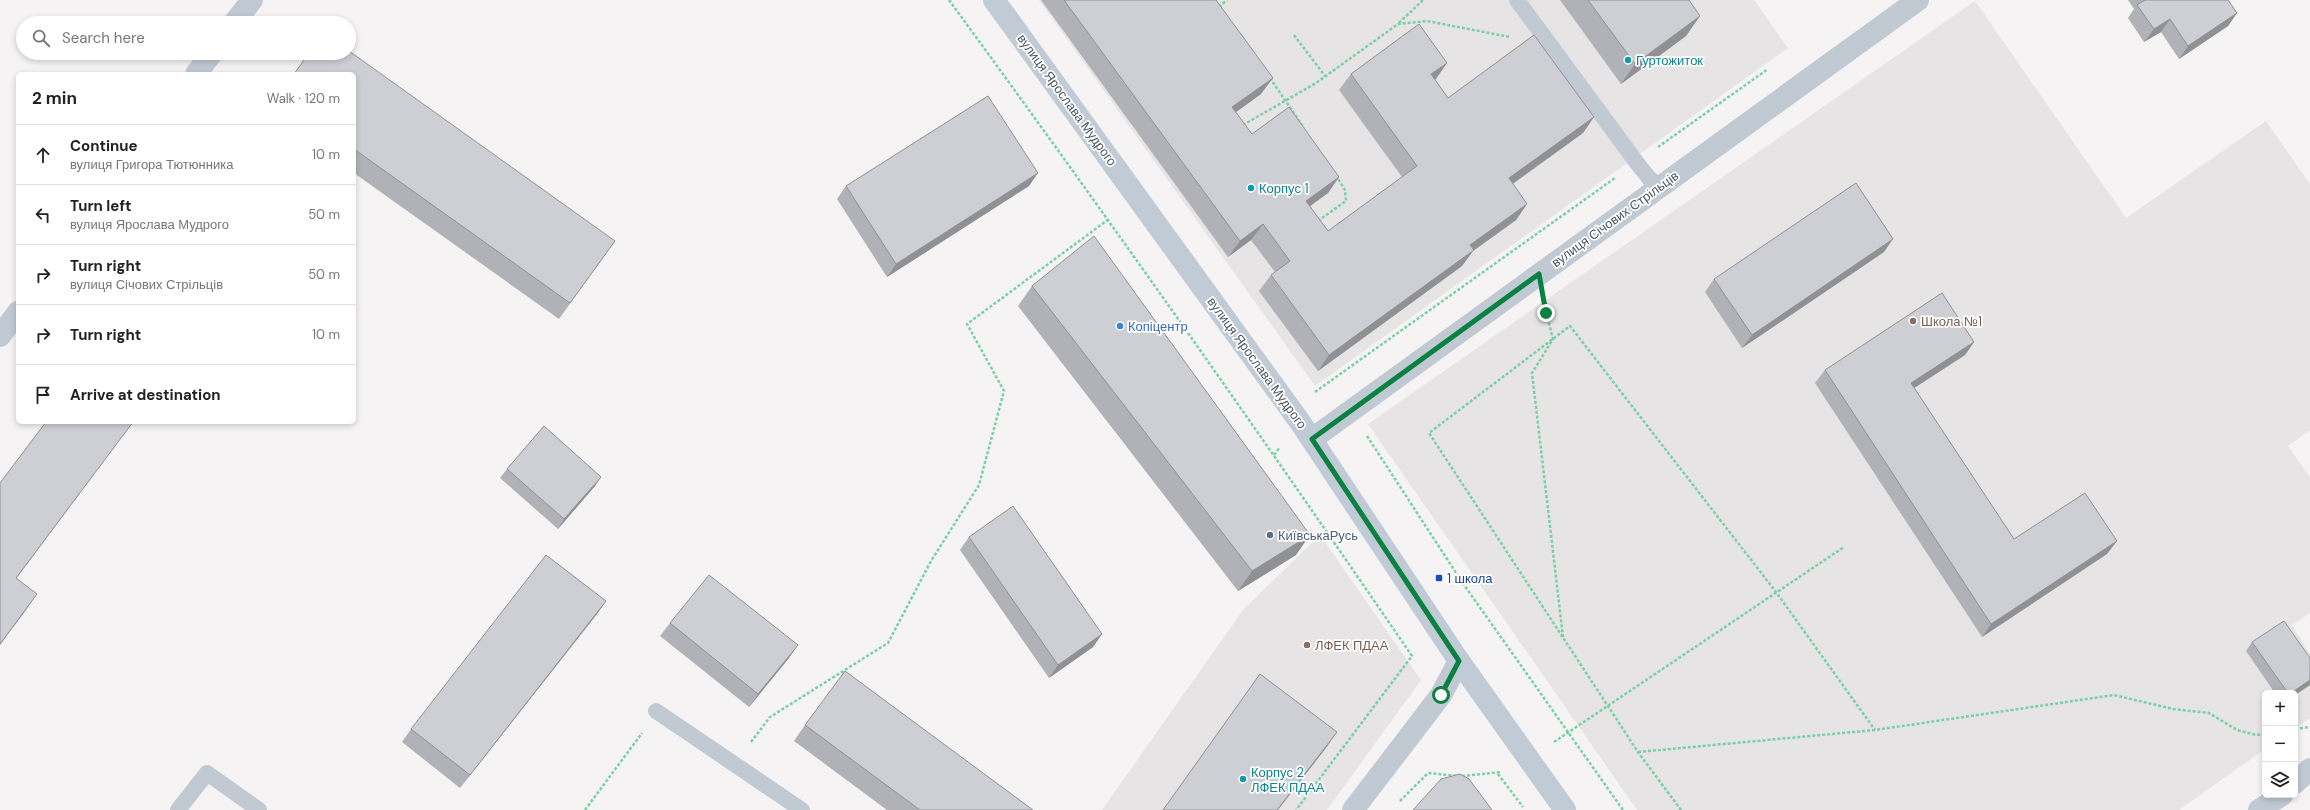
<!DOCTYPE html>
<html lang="en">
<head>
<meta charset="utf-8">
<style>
  body { margin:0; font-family:"DM Sans",sans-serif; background:#f2f2f2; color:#222 }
  .controls { position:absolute; right:12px; bottom:12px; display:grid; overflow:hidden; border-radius:6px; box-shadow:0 2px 6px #0003 }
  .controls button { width:36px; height:36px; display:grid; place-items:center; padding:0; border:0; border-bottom:1px solid #e0e0e0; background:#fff; color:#222; font:20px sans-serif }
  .stop { position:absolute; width:12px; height:12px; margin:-9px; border:3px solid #0b8043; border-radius:50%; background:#fff }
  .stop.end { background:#0b8043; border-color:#fff; box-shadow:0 1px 4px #0008 }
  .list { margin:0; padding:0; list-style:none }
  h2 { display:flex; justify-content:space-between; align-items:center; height:52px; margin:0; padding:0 16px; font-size:17px }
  h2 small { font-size:13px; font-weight:400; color:#767676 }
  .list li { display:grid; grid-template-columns:26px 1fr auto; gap:12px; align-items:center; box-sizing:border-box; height:60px; padding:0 16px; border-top:1px solid #e0e0e0 }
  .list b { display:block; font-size:15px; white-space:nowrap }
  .list p { margin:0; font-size:13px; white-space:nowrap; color:#767676 }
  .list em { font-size:13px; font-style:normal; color:#767676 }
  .icon { flex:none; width:22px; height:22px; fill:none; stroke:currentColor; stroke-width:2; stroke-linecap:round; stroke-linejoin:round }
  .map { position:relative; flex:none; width:2310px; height:810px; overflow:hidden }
  .search { position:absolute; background:#fff; box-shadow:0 2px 6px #0003; left:16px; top:16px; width:340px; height:44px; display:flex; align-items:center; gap:10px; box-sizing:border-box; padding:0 14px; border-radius:22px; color:#767676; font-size:15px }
  .panel { position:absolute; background:#fff; box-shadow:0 2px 6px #0003; left:16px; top:72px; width:340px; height:352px; border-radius:6px }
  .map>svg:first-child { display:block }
</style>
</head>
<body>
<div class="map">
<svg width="2310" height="810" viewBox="0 0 2310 810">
  <rect width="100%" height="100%" fill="#f5f3f3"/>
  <!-- education -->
  <path fill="#e6e4e5" d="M1039,0h715l34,48 -473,338z
    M1975,1l151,217 140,-97 44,63v246l-22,16 22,31v136l-18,12 18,29v64l-15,10v-35h-30v56l-86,61h-542l-269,-386z
    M1320,535l101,145 -94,130h-225l141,-200z"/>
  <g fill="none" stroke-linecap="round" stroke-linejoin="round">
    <!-- path -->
    <path stroke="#7ad0a6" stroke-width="2.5" stroke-dasharray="3 2" stroke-linecap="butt" d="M949,0c158,216 312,435 463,656l-116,154
      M1219,7l8,-7
      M1399,23l24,-23
      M1294,35l31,41
      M1270,78l34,50
      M1243,125l73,-42 82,-59 29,-3 83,16
      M1658,147l110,-78
      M1318,221l28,-20 -1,-11 -8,-13
      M1545,308l8,31 -21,34 31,264
      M1315,392l300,-214
      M1367,436l95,146 161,228
      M1274,455l6,-8
      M2295,729l15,-2
      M751,742l19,-25 118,-74 43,-82 48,-76 25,-94 -37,-67 142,-105
      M1554,742l290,-195
      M1638,752l237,-22 239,-35 59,14 36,4 28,17 19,5 9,-1
      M1498,774l25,33
      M1462,776l39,-4
      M1400,801l28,-28 29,3
      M585,810l57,-77
      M1681,810l-43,-58 -209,-319 141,-107 206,266 99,138"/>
    <!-- lane -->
    <path stroke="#c1cad2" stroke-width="16" d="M1517,0l120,163 12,15 11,9
      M656,711l146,99
      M178,810l29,-37 52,37"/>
    <!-- street -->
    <path stroke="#c1cad2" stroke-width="22" d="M234,23l18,-23
      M196,74l16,-21
      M0,336l18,-24
      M1312,439l606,-439
      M2295,783l15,-14
      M1353,810l88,-115 18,-34
      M2259,810l23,-15"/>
    <!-- secondary -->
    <path stroke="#c1cbd6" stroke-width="22" d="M994,0l306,422 159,239 106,149"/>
  </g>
  <!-- wall -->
  <path fill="#b0b2b7" d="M1041,0h175l45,94 -25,18 16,22 87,43 -11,16 -18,13 18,25 74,-54 -63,-87 12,-16 85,5h-1l13,19 146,19 -11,16 -70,51 14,20 -11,16 -43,31 -11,15 -144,105 -59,-80 12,-16 4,-3 -24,-32 -23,17z
    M1560,0h129l11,16 -14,20 -65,48z
    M2128,0h100l9,13 -9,13 -49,33 -18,-27 -17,10 -16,-24 6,-9z
    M354,74l261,167 -56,78 -205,-146z
    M846,186h183l-142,91 -50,-78z
    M1884,252l-142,96 -37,-56 9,-13z
    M1032,286l264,269 -58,36 -220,-285z
    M1974,342l-9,13 -51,33 100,151 93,15 -125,83 -167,-254 10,-13z
    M507,469l88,17 -37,43 -58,-51z
    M969,537l133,97 -9,13 -44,31 -89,-128z
    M606,601l-9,13 -137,174 -58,-46 9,-13z
    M670,623l119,35 -40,49 -89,-71z
    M2252,642l58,16v27l-15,10v-2h-20l-29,-42z
    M805,725l228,85h-146l-93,-69z"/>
  <!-- shaded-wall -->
  <path fill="#909195" d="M2237,13l-9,13 -49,33 9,-13z
    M1700,16l-14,20 -65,48 14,-20z
    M2170,19l-9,13 -17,10 10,-13z
    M1447,63l-11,16 -16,11 11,-16z
    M1273,78l-12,16 -40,29 11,-16z
    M1594,117l-11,16 -85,61 11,-16z
    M1038,173l-9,13 -142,91 9,-13z
    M1339,177l-11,16 -33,24 11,-16z
    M1527,204l-11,16 -43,31 -11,15 -144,105 11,-16 141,-110z
    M1263,224l-12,16 -23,17 12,-16z
    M1893,239l-9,13 -142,96 10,-13z
    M1974,342l-9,13 -63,41 9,-13z
    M133,422l-129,173 12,-17z
    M601,477l-6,9 -37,43 6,-10z
    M1310,535l-14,20 -58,36 14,-20z
    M2117,541l-10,13 -125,83 9,-13z
    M37,594l-11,16 -26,35v-1z
    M606,601l-9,13 -137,174 10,-13z
    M1102,634l-9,13 -44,31 9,-13z
    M798,645l-9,13 -40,49 9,-13z
    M2310,680v5l-15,10v-2h-4z
    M1337,732l-11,16 -48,62h-1z"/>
  <!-- building -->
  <path fill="#cdcfd5" stroke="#909195" d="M1064,0h152l57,78 -41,29 20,27 37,-27 50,70 -33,24 22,30 89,-65 -66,-92 68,-50 28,39 -16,11 17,24 86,-63 60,82 -85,61 18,26 -57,41 4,5 -145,105 -58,-80 19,-14 -27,-37 -23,17z
    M1588,0h101l11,16 -65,48z
    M2145,0h83l9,13 -49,33 -18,-27 -16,10 -17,-24z
    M349,51l266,190 -45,62 -216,-154v-75h-60l15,-21h40z
    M988,96l50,77 -142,91 -50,-78z
    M1856,183l37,56 -141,96 -38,-56z
    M1094,236l216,299 -58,36 -220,-285z
    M1942,293l32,49 -63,41 103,156 71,-46 32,48 -126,83 -166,-254z
    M46,422h87l-117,156 21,16 -37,50v-161z
    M544,426l57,51 -37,42 -57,-50z
    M1013,506l89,128 -44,31 -89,-128z
    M546,555l60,46 -136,174 -59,-46z
    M709,575l89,70 -40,49 -88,-71z
    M2284,621l26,37v22l-19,13h-3l-36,-51z
    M845,671l188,139h-113l-115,-85z
    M1260,674l77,58 -60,78h-114z
    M1460,774l9,5 23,31h-79l28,-31z"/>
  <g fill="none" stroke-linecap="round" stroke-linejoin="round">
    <!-- route -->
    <path stroke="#0b8043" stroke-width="5" d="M1441,695l18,-34 -147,-222 227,-165 7,39"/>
  </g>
  <!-- markers -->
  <g fill="#0f9aa8" stroke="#fff" stroke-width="1.5">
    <circle cx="1628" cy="60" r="4"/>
    <circle cx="1251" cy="188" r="4"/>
    <circle cx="1243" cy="779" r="4"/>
  </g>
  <g fill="#8d6e63" stroke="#fff" stroke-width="1.5">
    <circle cx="1913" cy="321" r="4"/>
    <circle cx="1307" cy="645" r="4"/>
  </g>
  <circle fill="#3f7fe0" stroke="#fff" stroke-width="1.5" cx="1120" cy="326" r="4"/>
  <circle fill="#5c6f8a" stroke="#fff" stroke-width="1.5" cx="1270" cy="535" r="4"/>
  <rect fill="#1a4fb4" stroke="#fff" stroke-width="1.5" x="1435" y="574" width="8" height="8" rx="2"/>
  <g text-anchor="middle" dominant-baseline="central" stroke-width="3.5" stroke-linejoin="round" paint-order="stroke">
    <!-- culture labels -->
    <g font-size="13" fill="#0d838f" stroke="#fff" text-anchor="start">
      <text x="1636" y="60">Гуртожиток</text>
      <text x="1259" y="188">Корпус 1</text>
      <text x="1251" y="772">Корпус 2<tspan x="1251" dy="15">ЛФЕК ПДАА</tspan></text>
    </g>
    <!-- street labels -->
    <g font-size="13" fill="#4a5661" stroke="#fff">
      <text transform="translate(1067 100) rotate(54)">вулиця Ярослава Мудрого</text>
      <text transform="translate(1615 219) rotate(-36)">вулиця Січових Стрільців</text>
      <text transform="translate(1257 363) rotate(54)">вулиця Ярослава Мудрого</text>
    </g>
    <!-- education labels -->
    <g font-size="13" fill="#785e54" stroke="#fff" text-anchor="start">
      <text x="1921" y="321">Школа №1</text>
      <text x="1315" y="645">ЛФЕК ПДАА</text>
    </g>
    <!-- shop labels -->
    <g font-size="13" fill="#366cbe" stroke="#fff" text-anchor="start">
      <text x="1128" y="326">Копіцентр</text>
    </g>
    <!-- service labels -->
    <g font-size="13" fill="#4e5e75" stroke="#fff" text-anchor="start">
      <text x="1278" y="535">КиївськаРусь</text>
    </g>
    <!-- transit labels -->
    <g font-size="13" fill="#164399" stroke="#fff" text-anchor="start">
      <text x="1447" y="578">1 школа</text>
    </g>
  </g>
</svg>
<div class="controls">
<button>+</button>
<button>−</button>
<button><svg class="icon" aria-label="layers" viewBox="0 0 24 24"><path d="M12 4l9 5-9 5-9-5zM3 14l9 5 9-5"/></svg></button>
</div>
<div class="stop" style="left:1441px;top:695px"></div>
<div class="stop end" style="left:1546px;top:313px"></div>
<div class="search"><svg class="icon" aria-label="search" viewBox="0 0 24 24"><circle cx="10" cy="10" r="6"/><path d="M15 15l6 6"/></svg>Search here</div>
<section class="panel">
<h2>2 min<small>Walk · 120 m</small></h2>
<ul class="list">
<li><svg class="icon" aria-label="ahead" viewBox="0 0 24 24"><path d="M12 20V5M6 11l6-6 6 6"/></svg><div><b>Continue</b><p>вулиця Григора Тютюнника</p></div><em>10 m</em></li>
<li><svg class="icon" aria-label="left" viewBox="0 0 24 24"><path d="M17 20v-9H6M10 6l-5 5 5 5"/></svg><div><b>Turn left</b><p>вулиця Ярослава Мудрого</p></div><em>50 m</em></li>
<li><svg class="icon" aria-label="right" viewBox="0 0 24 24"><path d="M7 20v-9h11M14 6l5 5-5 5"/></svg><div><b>Turn right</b><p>вулиця Січових Стрільців</p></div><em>50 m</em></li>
<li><svg class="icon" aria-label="right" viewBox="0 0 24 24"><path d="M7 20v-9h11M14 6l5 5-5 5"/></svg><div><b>Turn right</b></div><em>10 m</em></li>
<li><svg class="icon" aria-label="arrive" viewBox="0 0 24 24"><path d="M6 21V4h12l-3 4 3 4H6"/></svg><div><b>Arrive at destination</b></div></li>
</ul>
</section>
</div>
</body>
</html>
